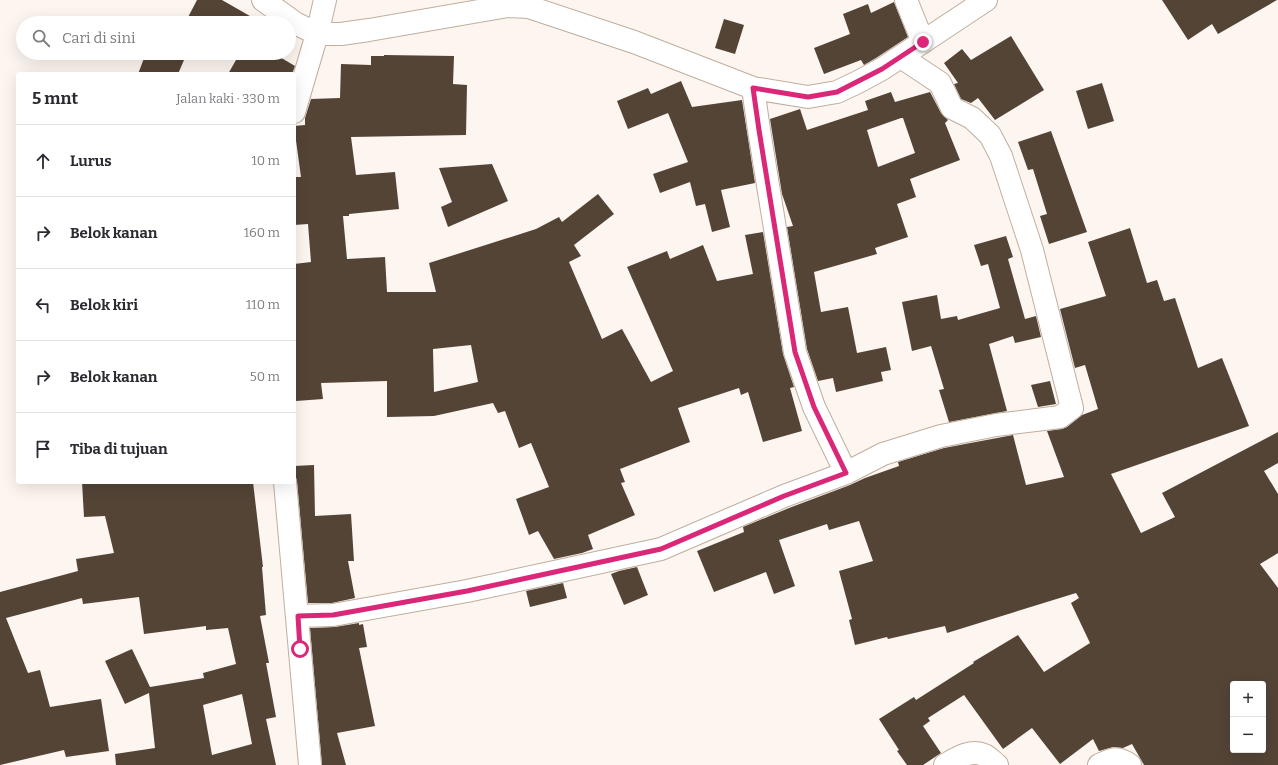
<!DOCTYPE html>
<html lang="id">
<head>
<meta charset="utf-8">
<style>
  body { margin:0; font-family:Bitter,serif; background:#f7f7f7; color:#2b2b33 }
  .controls { position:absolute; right:12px; bottom:12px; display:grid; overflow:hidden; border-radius:4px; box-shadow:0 4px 16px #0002 }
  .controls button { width:36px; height:36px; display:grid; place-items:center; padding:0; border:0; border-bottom:1px solid #e1e1e2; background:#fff; color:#2b2b33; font:20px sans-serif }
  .stop { position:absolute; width:12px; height:12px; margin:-9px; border:3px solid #db2777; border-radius:50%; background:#fff }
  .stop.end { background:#db2777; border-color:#fff; box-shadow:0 1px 4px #0008 }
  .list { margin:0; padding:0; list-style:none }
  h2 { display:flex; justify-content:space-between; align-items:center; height:52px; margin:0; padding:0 16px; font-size:17px }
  h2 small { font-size:13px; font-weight:400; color:#7c7c81 }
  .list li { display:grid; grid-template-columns:26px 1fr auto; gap:12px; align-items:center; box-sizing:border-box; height:72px; padding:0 16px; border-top:1px solid #e1e1e2 }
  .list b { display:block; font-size:15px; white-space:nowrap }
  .list em { font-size:13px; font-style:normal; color:#7c7c81 }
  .icon { flex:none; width:22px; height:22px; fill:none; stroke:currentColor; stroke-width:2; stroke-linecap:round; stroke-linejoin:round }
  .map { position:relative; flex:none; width:1278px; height:765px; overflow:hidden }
  .search { position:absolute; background:#fff; box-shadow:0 4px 16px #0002; left:16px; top:16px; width:280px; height:44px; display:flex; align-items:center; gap:10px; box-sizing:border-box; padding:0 14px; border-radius:22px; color:#7c7c81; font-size:15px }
  .panel { position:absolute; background:#fff; box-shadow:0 4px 16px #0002; left:16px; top:72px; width:280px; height:412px; border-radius:4px }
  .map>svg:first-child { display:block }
</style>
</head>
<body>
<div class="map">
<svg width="1278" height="765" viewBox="0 0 1278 765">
  <rect width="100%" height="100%" fill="#fdf5ef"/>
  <!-- building -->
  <path fill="#534436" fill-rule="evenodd" d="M197,0h25l40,23h-77z
    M1162,0h115l-59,34 -6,-10 -24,16z
    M894,2l14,35 -32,21 -12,7 -3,-5 -37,14 -10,-26 36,-14 -7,-20 25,-10 3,9z
    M724,19l20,6 -9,29 -20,-6z
    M1011,36l33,54 -49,30 -17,-22 -7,5 -10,-4 -7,-15 4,-1 -14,-20 18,-14 9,11z
    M146,53h41l-9,21h-40z
    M240,53h33l22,13 -3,8h-64z
    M384,55l70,1 -1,28 14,1 -1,50 -115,2 5,38 39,-3 4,37 -50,5v2h-6l4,43 38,-2 2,35h49l-7,-29 107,-34 23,-12 3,5 36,-28 16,20 -40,31 7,11 -12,6 33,77 20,-10 29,53 22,-11 -46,-104 40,-16 3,8 33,-14 14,36 36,-7 -8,-39 18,-3 20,122 11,33 -4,1 12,43 -39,11 -15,-50 -7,3 -2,-7 -61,20 12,34 -70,27 5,13 -4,1 14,32 -47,20 5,14 -11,4 -28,6 -16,-28 -9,4 -13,-36 33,-12 -18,-44 -12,5 -14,-37 -7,2 -5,-10 -59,13 -47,1v-36l-66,2 2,16 -27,2 -2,-21v-116l17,-2 -3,-38 -14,1v-48h7l-7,-51 11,-1v-7l6,-19 29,-1 1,-34 30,1v-9h13zM471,345l7,37 -44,10 -1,-43z
    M681,81l11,26 50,-7 13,83 -34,7 9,37 -18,5 -7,-28 -9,2 -6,-24 -30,11 -7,-19 35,-12 -20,-49 -40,16 -11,-28 31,-13 3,6z
    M1102,83l12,38 -26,8 -12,-38z
    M891,92l4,10 35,-10 11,21 7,7 -3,3 15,37 -50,19 6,18 -19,7 11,33 -33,11 2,6 -63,18 7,40 27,-5 9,46 29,-6 5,23 -10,2 2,9 -47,11 -3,-14 -15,3 -11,-32 -20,-122 6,-1 -11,-32 -12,-75 30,-10 7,21 61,-20 -3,-9zM901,118h2l12,35 -37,14 -11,-37z
    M1051,131l36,101 -38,12 -9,-28 7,-2 -14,-45 -5,1 -10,-28z
    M492,164l16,37 -60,26 -7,-20 11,-5 -13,-34z
    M1130,228l17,55 10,-3 7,21 11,-3 23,70 24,-10 27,68 -138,48 30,59 34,-16 -13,-24 116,-61v31l-14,8 14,23v59l-18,11 18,24v177h-134l-12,-21 -9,4 -10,-1 -14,4 -6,-12 -33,25 -28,-36 -29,21 -39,-54 -36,23 2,3 -7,5 18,27 -18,12h-16l-10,-14 2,-1 -20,-31 35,-22 2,3 58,-37 -1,-1 45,-27 26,37 46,-29 -19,-40 8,-5 -3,-5 -129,40 -2,-7 -57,13 -1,-2 -32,8 -6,-25 3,-1 -13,-48 34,-10 -14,-40 -30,9 -2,-6 -48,16 16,46 -21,8 -8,-22 -52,20 -17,-41 47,-19 -1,-5 46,-19 61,-23 15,-7 34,-12 -1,-4 46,-14 69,-13 13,50 38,-8 -17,-46 15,-2 5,-2 15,-12 16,-6 -13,-44 -10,3 -15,-59 46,-13 -18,-54zM1233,684h30v66h-30z
    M1006,236l7,21 -5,2 17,60 11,-3 5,21 -26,6 -2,-7 -24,8 18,67 -58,11 -10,-32 5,-1 -13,-43 -19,5 -10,-49 35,-7 4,24 16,-3 1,4 42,-12 -12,-44 -7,2 -7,-21z
    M1050,381l6,23 -18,3 -7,-22z
    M314,465l1,51 36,-2 3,47h-6l7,37 -23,5h-24l-11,-122 -3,-7v-8z
    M82,482h171l10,85h-1l4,48 -6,1 9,47h-3l10,54 -10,2 10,46h-160l-1,-11 40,-6 -6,-55 -24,11 -20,-43 27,-12 18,38 54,-9 -1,-5 33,-9 -8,-36 -22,2v-4l-62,8 -5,-37 -56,7 -1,-6 -76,20 22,55 12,-3 10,37 51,-8 8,52 -43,6 -2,-7 -64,15v-173l78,-21 -2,-12 38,-6 -9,-37 -21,1zM242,694l10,50 -40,11 -9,-50z
    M637,567l11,28 -24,10 -13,-31 8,-3z
    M563,583l4,15 -37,9 -4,-16z
    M359,623v2l4,-1 4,23 -8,1 16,78 -38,7 9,32h-24l-12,-137 25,-1z"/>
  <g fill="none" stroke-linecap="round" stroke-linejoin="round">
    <!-- minor casing -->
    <g stroke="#c0ae9e" stroke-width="24">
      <path id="minor" d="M263,0l32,23 22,11h24l28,-4 139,-24 21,1 105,35 119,46 55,9 29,-5 21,-10 24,-13 104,-69
        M906,0l17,42
        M753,88l6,42 36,222 19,55 32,66
        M294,112l23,-78 8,-34
        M285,482l25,283
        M298,616l35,-1 134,-24 194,-42 123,-53 62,-23 37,-19 58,-18 55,-11 64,-8 12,-9 -40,-158 -31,-94 -11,-21 -18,-17 -20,-10 -12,-25 -39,-26
        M945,765c12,-7 26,-16 39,-10 5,2 9,7 13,10
        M1099,765c14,-6 18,-9 31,0"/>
    </g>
    <!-- minor -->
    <use href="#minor" stroke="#fff" stroke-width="22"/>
  </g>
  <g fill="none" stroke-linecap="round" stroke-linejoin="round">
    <!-- route -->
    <path stroke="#db2777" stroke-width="5" d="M300,649l-2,-33 35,-1 134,-24 194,-42 123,-53 62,-23 -32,-66 -19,-55 -36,-222 -6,-42 55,9 29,-5 45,-23 41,-27"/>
  </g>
</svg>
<div class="controls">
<button>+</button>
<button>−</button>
</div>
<div class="stop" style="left:300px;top:649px"></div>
<div class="stop end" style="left:923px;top:42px"></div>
<div class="search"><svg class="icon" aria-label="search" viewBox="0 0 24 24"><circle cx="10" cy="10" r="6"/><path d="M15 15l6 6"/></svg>Cari di sini</div>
<section class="panel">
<h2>5 mnt<small>Jalan kaki · 330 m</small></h2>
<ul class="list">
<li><svg class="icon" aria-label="ahead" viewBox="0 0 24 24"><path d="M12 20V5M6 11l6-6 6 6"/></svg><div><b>Lurus</b></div><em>10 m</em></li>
<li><svg class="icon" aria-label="right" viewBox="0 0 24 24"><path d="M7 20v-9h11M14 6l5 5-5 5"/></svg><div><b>Belok kanan</b></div><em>160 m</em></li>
<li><svg class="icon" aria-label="left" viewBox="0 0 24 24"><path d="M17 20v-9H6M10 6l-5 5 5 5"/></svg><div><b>Belok kiri</b></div><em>110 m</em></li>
<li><svg class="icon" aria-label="right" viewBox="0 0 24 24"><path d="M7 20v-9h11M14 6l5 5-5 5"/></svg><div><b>Belok kanan</b></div><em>50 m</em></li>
<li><svg class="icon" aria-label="arrive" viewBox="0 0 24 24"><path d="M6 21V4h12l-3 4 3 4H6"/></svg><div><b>Tiba di tujuan</b></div></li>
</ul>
</section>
</div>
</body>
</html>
